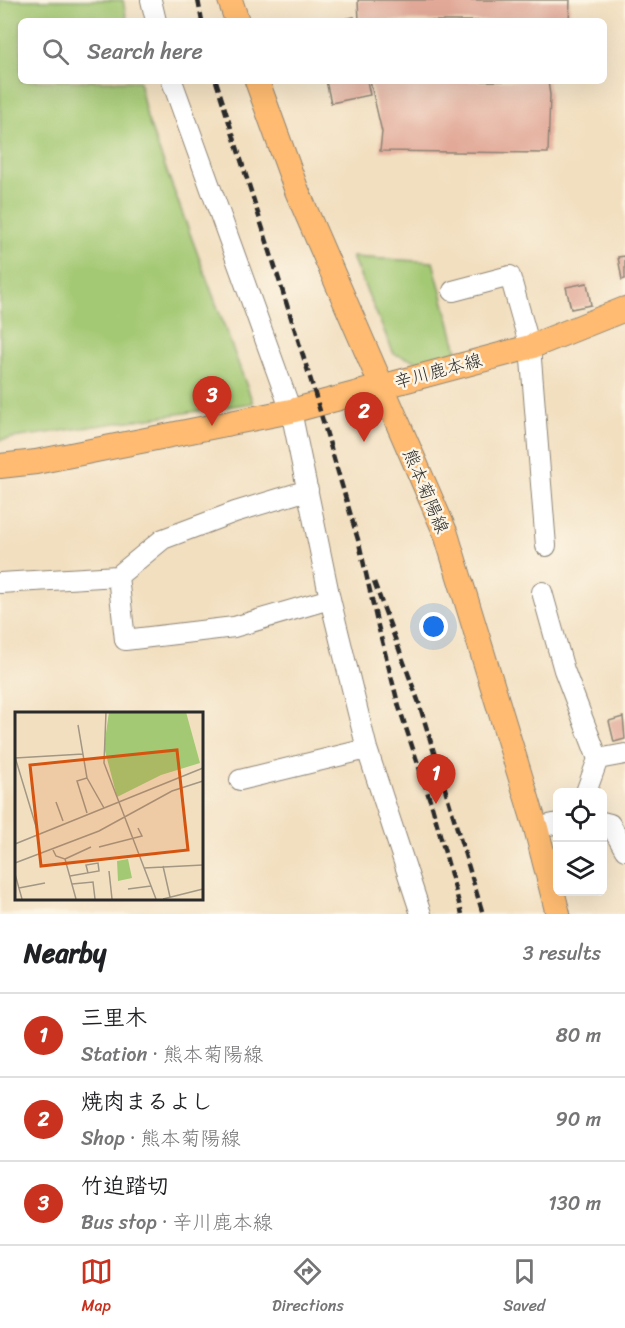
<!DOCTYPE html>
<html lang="en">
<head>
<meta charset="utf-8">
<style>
  body { margin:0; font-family:Sriracha,"Klee One",sans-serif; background:#f2f2f2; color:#202124 }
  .controls { position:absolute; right:18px; bottom:18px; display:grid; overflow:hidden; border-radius:9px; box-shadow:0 6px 24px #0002 }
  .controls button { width:54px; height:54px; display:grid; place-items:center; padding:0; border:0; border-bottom:2px solid #e0e0e0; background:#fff; color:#202124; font:30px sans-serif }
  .you { position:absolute; left:434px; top:627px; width:21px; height:21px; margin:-15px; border:4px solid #fff; border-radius:50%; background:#1a73e8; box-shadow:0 0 0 9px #1a73e833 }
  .badge { display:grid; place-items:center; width:39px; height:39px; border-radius:50%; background:#c8321e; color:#fff; font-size:20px; font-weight:700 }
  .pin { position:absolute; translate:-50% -50px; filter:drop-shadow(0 2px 3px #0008) }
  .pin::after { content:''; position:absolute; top:32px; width:21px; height:18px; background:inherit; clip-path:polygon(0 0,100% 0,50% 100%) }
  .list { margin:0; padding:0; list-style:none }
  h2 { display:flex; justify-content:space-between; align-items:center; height:78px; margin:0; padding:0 24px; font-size:26px }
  h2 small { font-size:20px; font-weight:400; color:#757577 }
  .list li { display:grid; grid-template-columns:39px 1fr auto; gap:18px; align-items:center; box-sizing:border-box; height:84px; padding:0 24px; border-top:2px solid #e0e0e0 }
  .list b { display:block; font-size:22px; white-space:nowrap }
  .list p { margin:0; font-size:20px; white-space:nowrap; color:#757577 }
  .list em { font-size:20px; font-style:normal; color:#757577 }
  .icon { flex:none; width:33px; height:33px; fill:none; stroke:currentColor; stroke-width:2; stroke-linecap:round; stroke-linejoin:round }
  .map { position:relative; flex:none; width:625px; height:914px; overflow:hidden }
  .search { position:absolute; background:#fff; box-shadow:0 6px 24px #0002; left:18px; right:18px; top:18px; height:66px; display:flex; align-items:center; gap:15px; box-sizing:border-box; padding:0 21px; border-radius:9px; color:#757577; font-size:22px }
  .sheet { height:330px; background:#fff }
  nav { display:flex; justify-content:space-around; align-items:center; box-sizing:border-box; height:84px; border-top:2px solid #e0e0e0; background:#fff; font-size:16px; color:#757577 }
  nav a { display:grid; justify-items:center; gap:3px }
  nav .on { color:#c8321e }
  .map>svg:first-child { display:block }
</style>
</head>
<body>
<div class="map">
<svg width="625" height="914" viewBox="0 0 625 914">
  <rect width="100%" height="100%" fill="#fcf5e5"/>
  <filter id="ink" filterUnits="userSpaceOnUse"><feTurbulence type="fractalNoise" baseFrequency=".0167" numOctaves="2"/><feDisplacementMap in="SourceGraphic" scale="12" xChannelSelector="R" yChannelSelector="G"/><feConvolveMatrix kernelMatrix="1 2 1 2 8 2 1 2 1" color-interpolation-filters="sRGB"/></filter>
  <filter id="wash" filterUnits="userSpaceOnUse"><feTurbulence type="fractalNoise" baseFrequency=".008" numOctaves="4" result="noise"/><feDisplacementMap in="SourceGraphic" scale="24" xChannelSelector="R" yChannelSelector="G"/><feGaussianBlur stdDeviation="1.35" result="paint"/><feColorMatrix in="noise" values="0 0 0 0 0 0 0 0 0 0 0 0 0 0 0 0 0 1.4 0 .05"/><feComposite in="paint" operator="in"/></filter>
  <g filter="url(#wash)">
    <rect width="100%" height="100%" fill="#f2dfc0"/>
    <!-- green -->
    <path fill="#a4c974" stroke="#687a50" stroke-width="1.5" d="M0,0h123l4,21h-106v60h118l8,37 106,285 -253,37z
      M352,257l81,5 24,89 -38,11 -25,-8z"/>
    <g id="blocks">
      <!-- building -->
      <path fill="#e2a998" d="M358,0h212l-1,21h-210z
        M354,17v4h-16v-1z
        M326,81h41l3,14 -39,8z
        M370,81h178l2,14 -2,58 -168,-2 2,-19z
        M625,256v23l-3,1 -4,-23z
        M587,283l4,22 -20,4 -5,-22z
        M623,717l2,22 -11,3 -5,-21z"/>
    </g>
  </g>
  <g filter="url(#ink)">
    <use href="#blocks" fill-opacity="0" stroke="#8e8576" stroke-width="1.5"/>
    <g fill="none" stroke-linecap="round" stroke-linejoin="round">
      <!-- minor casing -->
      <g stroke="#8e8576" stroke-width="22">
        <path id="minor" d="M151,0l5,21
          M172,81l119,330 39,188 37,150 54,165
          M453,291l57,-15 20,71 16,199
          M118,576l45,-37 72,-27 73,-22
          M0,583l118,-7 7,64 109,-13 96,-28
          M542,592l22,78 34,89
          M240,780l127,-31
          M586,792l12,-33 27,-5
          M602,822l8,2 15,26
          M536,828l22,-5"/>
      </g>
      <!-- major casing -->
      <g stroke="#8e8576" stroke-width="26">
        <path id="major" d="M230,0l7,21
          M257,81l40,110 149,343 90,294 22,86
          M0,466l36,-4 255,-51 239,-64 95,-38"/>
      </g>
      <!-- minor -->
      <use href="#minor" stroke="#fff" stroke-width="20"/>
      <!-- major -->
      <use href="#major" stroke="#febb71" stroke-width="24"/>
      <!-- rail -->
      <path stroke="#2b2b2b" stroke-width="4.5" stroke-dasharray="9 4.5" stroke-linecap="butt" d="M198,0l4,21
        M216,81l96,303 47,159 18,79 22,85 33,99 30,108
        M374,582l45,121 64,211"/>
    </g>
  </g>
  <g text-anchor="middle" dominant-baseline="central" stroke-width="5" stroke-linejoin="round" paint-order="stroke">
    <!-- street labels -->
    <g font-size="18" fill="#2b2b2b" stroke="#fcf5e5">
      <text transform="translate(438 371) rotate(-15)">辛川鹿本線</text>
      <text transform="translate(426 491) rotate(67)">熊本菊陽線</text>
    </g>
  </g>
  <!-- overview -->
  <g transform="translate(15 712)">
    <rect width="188" height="188" fill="#f2dfc0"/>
    <path d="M94,0h77l14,51 -39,12 -44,22 -13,-50zM113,147l4,19 -14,3 -1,-20z" fill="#a4c974"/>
    <path fill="none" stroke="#a29784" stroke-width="1.5" d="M91,0l-2,51 52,136M63,13l9,53 -10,3 10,32M0,45l23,76M0,46l68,-4M72,66l17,30M41,90l7,19M0,132l188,-76M84,135l43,-11 -4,-8M38,138l3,6 9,3 11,40M50,147l26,-12M0,151l84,-32 73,-40 31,-10M148,154l7,31M129,156l59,-3M94,159l3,28M0,162l7,25M55,164l29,-5 -1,-8 -12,2 2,8M57,172l21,-2 2,17M4,176l26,-5M113,177l23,-3M148,187l40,-10"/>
    <path fill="#d5540f" fill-opacity="0.15" stroke="#d5540f" stroke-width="3" d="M162,38l11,100 -147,16 -11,-101z"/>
    <rect width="188" height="188" fill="none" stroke="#2b2b2b" stroke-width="3"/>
  </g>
</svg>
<div class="controls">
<button><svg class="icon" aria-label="locate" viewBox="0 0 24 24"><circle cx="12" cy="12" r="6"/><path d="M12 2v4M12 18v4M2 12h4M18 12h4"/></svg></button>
<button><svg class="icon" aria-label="layers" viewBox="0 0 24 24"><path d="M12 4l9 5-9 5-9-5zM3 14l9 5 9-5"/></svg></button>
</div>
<div class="you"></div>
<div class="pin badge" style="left:436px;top:804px">1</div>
<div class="pin badge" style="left:364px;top:442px">2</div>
<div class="pin badge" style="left:212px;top:426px">3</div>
<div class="search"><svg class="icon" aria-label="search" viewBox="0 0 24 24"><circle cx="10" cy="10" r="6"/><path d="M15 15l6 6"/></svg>Search here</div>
</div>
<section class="sheet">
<h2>Nearby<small>3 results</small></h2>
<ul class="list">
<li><span class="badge">1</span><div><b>三里木</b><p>Station · 熊本菊陽線</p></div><em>80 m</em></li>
<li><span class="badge">2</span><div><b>焼肉まるよし</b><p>Shop · 熊本菊陽線</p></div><em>90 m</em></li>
<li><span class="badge">3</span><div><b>竹迫踏切</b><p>Bus stop · 辛川鹿本線</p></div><em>130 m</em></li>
</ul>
</section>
<nav>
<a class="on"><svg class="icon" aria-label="map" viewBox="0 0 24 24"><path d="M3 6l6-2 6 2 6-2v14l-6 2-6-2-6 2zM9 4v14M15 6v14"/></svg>Map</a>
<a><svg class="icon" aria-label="directions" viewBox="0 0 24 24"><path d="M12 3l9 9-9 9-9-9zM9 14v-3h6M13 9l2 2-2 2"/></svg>Directions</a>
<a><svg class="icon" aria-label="saved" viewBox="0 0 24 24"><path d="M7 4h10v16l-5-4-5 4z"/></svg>Saved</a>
</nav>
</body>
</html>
